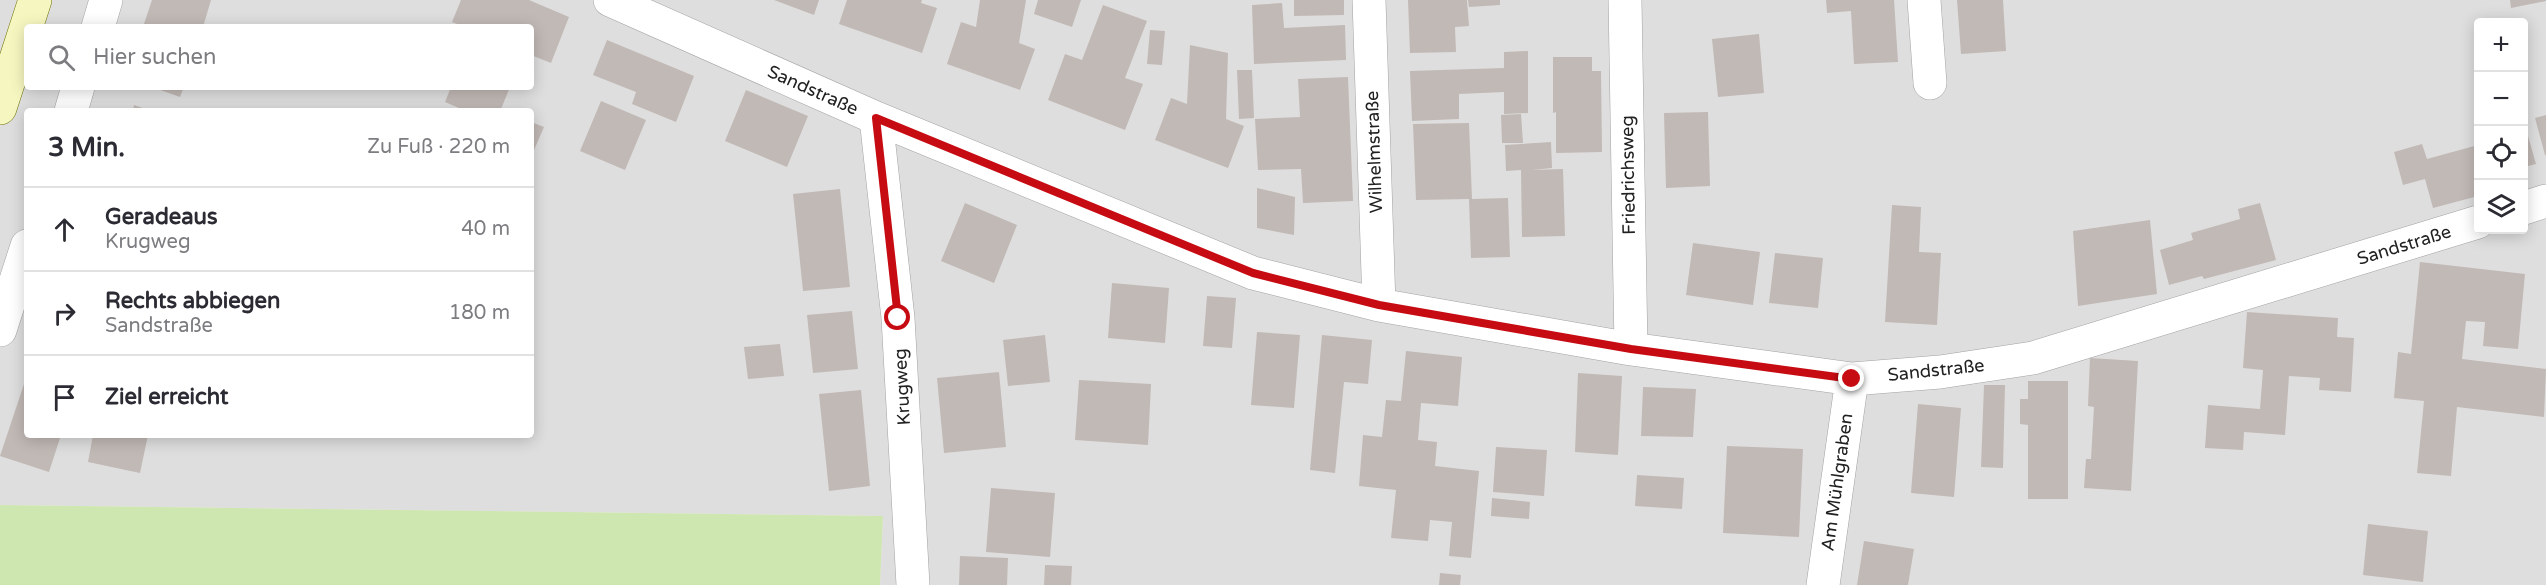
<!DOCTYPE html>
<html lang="de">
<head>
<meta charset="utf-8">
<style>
  body { margin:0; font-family:"Varela Round",sans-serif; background:#f2f2f3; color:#2b2b33 }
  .controls { position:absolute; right:18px; top:18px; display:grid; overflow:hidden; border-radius:6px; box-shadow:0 3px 15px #0003 }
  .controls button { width:54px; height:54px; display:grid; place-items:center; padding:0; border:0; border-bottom:2px solid #e1e1e2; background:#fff; color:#2b2b33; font:30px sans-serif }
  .stop { position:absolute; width:18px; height:18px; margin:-14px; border:4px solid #c70b13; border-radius:50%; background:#fff }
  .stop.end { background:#c70b13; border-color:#fff; box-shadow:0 2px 6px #0008 }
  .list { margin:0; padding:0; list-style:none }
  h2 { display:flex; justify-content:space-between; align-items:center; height:78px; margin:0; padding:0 24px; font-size:26px }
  h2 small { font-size:20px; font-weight:400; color:#7c7c81 }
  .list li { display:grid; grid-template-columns:39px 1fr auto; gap:18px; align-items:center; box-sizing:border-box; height:84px; padding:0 24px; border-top:2px solid #e1e1e2 }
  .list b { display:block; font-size:22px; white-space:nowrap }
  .list p { margin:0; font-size:20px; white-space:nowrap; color:#7c7c81 }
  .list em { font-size:20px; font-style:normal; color:#7c7c81 }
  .icon { flex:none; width:33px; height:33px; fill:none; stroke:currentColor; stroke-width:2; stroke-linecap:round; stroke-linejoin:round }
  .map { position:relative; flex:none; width:2546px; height:585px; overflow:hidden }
  .search { position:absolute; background:#fff; box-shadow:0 3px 15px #0003; left:24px; top:24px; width:510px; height:66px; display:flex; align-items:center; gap:15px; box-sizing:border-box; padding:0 21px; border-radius:6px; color:#7c7c81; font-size:22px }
  .panel { position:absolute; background:#fff; box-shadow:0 3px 15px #0003; left:24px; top:108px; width:510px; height:330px; border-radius:6px }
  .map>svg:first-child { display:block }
</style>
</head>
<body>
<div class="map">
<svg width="2546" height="585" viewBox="0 0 2546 585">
  <rect width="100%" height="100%" fill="#f1ede8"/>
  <!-- residential -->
  <path fill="#dfdede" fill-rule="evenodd" d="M0,0h2546v585h-1666l3,-69 -883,-11zM2478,22h46v208h-46zM27,27h504v60h-504zM27,111h504v324h-504z"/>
  <!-- grass -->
  <path fill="#cee7b1" d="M0,505l883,11 -3,69h-880z"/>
  <!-- building -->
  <path fill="#c1b9b5" d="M152,0h59l-8,27h-60z
    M461,0h68l40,17 -18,46 -20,-8v-28h-66l-13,-5z
    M774,0h45l-5,15z
    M847,0h75l-1,3 16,5 -15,45 -83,-29z
    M980,0h46l-7,43 16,6 -15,41 -73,-26 14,-42 15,5z
    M1038,0h43l-9,27 -38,-13z
    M1294,0h50v15l-50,1z
    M1408,0h59l2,26 -14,1 1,25 -46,1z
    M1468,0h32v5l-31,2z
    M1826,0h68l4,62 -44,2 -3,-53 -24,2z
    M1957,0h46l3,51 -45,3z
    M2510,0h36v1l-35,7z
    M1282,3l2,25 61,-3 1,35 -92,4 -2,-59z
    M1103,5l44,16 -22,57 18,6 -18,46 -77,-30 17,-46 17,6z
    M1150,30l15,1 -3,34 -15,-1z
    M1759,34l5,59 -46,4 -6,-58z
    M607,40l87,36 -18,46 -44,-18 4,-12 -43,-17z
    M1190,45l38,8 -2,66 18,7 -16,42 -73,-28 16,-42 16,6z
    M1528,51v62l-24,1v-22l-45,2v25l-47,2 -2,-50 94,-3v-16z
    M1553,57h39v14h9l1,81 -46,1v-41l-3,1z
    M1237,70h15l2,48 -15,1z
    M1348,77l5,124 -50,2 -2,-34 -43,1 -3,-51 45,-2 -2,-38z
    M152,87h32l-4,10z
    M451,87h59l-9,22 4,2h-39l-21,-9z
    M746,90l62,26 -21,51 -62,-26z
    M601,101l45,19 -21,50 -45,-19z
    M134,105l17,6h-18z
    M1708,112l2,74 -44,2 -2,-75z
    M1521,114l2,29h-21l-1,-28z
    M2546,115v40h-1l-10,-37z
    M531,122l13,5 -13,30z
    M2524,122l12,42 -12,3z
    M1469,123l3,76 36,-1 2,59 -39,1 -2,-59 -53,1 -3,-76z
    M1551,142l1,26 -20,2 31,-1 2,67 -43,1 -1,-67 -15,1 -1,-26z
    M2422,144l5,15 51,-14v51l-45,12 -8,-29 -22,6 -9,-33z
    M1257,188l38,9 -1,38 -37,-7z
    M840,189l10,98 -47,4 -10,-97z
    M965,203l52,22 -23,58 -53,-22z
    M2260,203l16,57 -72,19 -2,-3 -33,9 -9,-35 33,-10 -2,-7 49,-14 -2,-10z
    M1892,205l29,2 -2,45 22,1 -4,72 -52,-3z
    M2150,220l7,74 -79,12 -5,-75z
    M1693,243l67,9 -7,53 -67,-10z
    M1775,253l48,5 -5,50 -49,-5z
    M2420,262l105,12 -7,75 -35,-3 2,-24 -19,-1 -4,38 84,10 -2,48 -87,-10 -6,69 -34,-3 7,-72 -30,-3 4,-46 13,2z
    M1112,283l57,5 -4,55 -57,-5z
    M1207,296l29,2 -4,50 -29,-2z
    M852,311l6,58 -45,4 -6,-58z
    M2247,312l91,6 -1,19 17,1 -3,54 -32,-2 1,-12 -31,-2 -4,59 -41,-3 -1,18 -38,-2 3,-43 52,4 3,-39 -20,-2z
    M1257,332l43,3 -6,73 -43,-3z
    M1045,335l5,47 -42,4 -5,-46z
    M1322,335l50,5 -4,44 -24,-2 -9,91 -25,-3z
    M780,344l4,32 -36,3 -4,-32z
    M1406,351l56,6 -4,49 -37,-3 -3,37 19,2 -2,24 44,5 -8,87 -22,-2 3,-34 -22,-2 -2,21 -37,-3 5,-48 -37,-4 4,-51 19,2 4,-37 15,1z
    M2090,358l48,3 -7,130 -47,-3 2,-29h5l3,-52 -6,-1z
    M999,372l7,75 -62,6 -7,-75z
    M1578,373l44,3 -4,79 -43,-3z
    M27,375v60h34l-12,37 -49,-16z
    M1079,380l72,4 -3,61 -73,-5z
    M2028,381h40v118h-40v-74l-8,-1v-25h8z
    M1984,385h21l-2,83 -22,-1z
    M1643,387l53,2 -3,48 -52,-1z
    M861,390l9,96 -41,5 -10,-97z
    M1918,404l43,4 -7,89 -43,-4z
    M93,435h55l-8,38 -52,-11z
    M1727,446l76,3 -4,88 -76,-4z
    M1496,447l51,3 -3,46 -51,-4z
    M1637,475l47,3 -2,31 -47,-3z
    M991,488l64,5 -5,64 -64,-5z
    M1492,498l38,4 -1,17 -38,-3z
    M2368,524l60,7 -5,51 -60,-7z
    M1864,541l50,8 -6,36h-51z
    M960,556l48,2 -1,27h-48z
    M1045,565l27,1 -1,19h-27z
    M1440,573l21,2 -1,10h-21z"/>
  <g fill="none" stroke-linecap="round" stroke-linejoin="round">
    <!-- street casing -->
    <g stroke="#a2a2a2" stroke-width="34">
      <path id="street" d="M610,0l266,118 377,155 126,32 252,44 221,30 88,-7 93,-14 445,-136
        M1369,0l10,305
        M1625,0l6,349
        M1924,0l6,83
        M98,27l8,-27
        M71,111l7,-24
        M876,118l22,200 15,267
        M2524,208l22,-7
        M0,330l27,-84
        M1823,585l29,-206"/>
    </g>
    <!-- secondary casing -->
    <g stroke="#6e750b" stroke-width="34">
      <path id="secondary" d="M0,108l35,-108"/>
    </g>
    <!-- street -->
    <use href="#street" stroke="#fff" stroke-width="33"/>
    <!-- secondary -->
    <use href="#secondary" stroke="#f6f7c0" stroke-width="33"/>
  </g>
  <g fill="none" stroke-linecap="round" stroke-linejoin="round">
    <!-- route -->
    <path stroke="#c70b13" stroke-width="8" d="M898,318l-22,-200 377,155 126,32 252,44 221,30"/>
  </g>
  <g text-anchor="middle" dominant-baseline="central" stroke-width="6" stroke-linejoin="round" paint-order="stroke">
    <!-- street labels -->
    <g font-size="18" fill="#212121" stroke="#fff">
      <text transform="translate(813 90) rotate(24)">Sandstraße</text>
      <text transform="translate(1374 152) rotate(-92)">Wilhelmstraße</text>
      <text transform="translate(1628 175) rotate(-91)">Friedrichsweg</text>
      <text transform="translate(2404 245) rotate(-17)">Sandstraße</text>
      <text transform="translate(1936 370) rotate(-6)">Sandstraße</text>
      <text transform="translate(902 387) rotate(-93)">Krugweg</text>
      <text transform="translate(1837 482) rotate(-82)">Am Mühlgraben</text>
    </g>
  </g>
</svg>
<div class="controls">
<button>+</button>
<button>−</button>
<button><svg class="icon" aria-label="locate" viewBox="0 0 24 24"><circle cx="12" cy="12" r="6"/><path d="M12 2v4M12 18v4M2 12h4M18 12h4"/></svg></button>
<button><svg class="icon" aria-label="layers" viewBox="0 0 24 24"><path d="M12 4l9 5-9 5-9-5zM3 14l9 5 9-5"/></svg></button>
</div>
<div class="stop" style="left:898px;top:318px"></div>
<div class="stop end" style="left:1852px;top:379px"></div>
<div class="search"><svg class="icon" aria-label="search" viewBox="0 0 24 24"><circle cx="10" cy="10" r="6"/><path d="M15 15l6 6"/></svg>Hier suchen</div>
<section class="panel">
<h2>3 Min.<small>Zu Fuß · 220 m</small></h2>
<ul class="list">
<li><svg class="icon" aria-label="ahead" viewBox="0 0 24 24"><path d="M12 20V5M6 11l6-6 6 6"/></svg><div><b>Geradeaus</b><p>Krugweg</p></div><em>40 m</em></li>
<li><svg class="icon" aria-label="right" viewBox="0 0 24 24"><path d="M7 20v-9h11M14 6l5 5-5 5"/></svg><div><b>Rechts abbiegen</b><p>Sandstraße</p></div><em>180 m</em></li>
<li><svg class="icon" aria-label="arrive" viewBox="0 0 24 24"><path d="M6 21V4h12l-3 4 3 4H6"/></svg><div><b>Ziel erreicht</b></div></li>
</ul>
</section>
</div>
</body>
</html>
